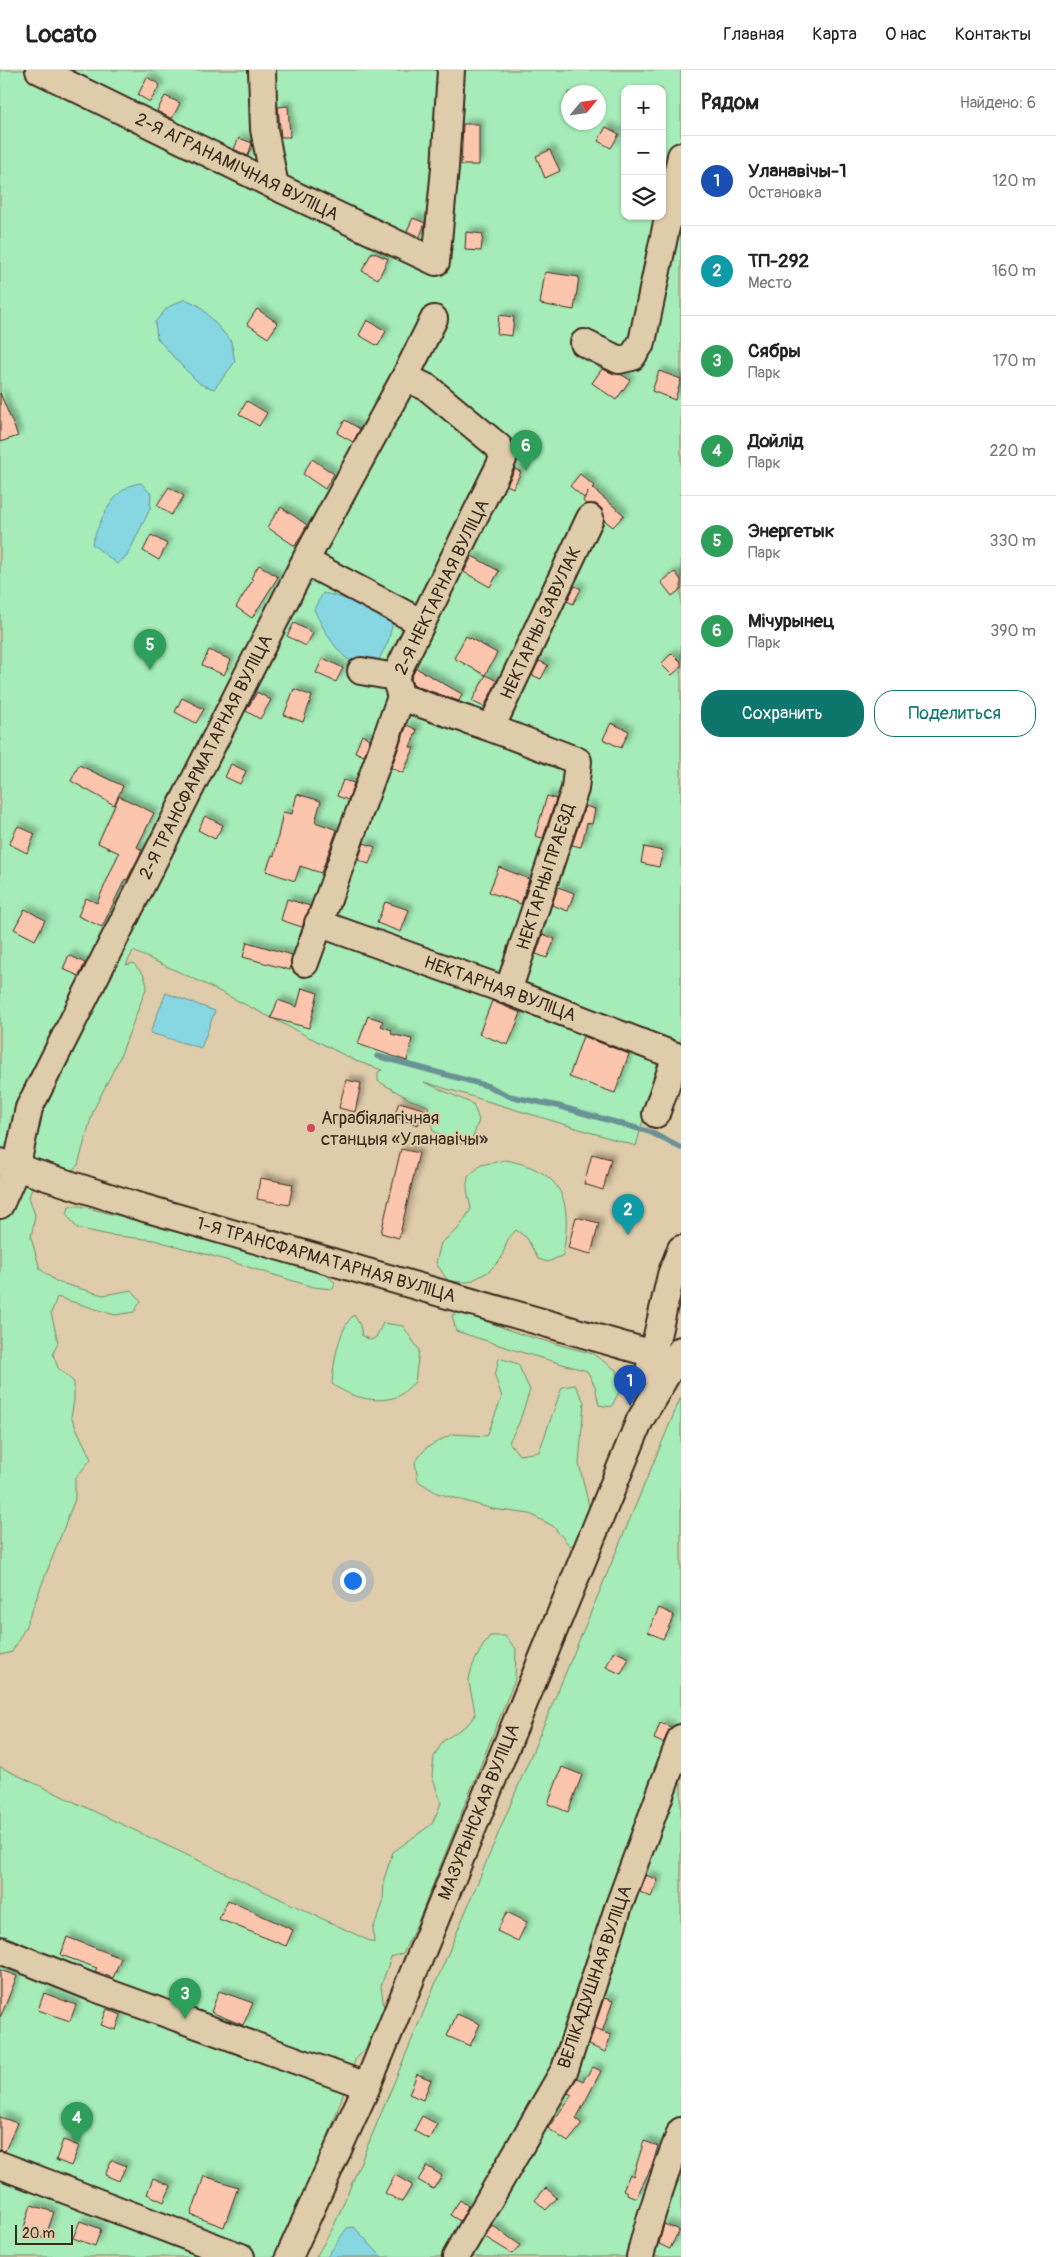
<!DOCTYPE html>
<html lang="ru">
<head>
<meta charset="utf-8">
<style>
  body { margin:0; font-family:Pangolin,sans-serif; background:#f2f2f2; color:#222 }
  .controls { position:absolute; right:15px; top:15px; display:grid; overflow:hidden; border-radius:10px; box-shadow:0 1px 4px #0004 }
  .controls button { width:45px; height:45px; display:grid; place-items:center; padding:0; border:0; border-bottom:1px solid #e0e0e0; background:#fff; color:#222; font:25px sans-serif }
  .compass { position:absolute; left:561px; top:15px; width:45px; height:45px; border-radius:50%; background:#fff; box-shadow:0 1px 4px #0004; rotate:61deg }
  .scale { position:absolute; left:15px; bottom:12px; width:58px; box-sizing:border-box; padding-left:5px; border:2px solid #3b2a1e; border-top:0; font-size:14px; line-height:18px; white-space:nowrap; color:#3b2a1e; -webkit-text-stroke:4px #dfccaa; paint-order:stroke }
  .you { position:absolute; left:352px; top:1510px; width:18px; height:18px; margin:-12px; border:4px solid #fff; border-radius:50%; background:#1a73e8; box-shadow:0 0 0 8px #1a73e833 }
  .badge { display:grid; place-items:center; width:32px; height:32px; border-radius:50%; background:#0f766e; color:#fff; font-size:16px; font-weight:700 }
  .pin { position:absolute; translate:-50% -41px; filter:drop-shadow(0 1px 2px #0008) }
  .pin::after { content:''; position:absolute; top:26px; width:18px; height:15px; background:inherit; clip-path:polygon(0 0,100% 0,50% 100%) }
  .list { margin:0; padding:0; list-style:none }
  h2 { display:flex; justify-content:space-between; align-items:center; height:65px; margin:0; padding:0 20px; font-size:21px }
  h2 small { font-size:16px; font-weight:400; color:#767676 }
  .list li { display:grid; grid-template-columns:32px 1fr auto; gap:15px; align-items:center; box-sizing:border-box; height:90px; padding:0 20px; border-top:1px solid #e0e0e0 }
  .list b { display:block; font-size:19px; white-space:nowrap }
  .list p { margin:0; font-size:16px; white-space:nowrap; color:#767676 }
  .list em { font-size:16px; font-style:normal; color:#767676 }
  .actions { display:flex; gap:10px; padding:15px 20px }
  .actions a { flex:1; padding:11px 0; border:1px solid #0f766e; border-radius:20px; text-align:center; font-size:18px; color:#0f766e }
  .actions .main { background:#0f766e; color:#fff }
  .icon { flex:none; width:28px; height:28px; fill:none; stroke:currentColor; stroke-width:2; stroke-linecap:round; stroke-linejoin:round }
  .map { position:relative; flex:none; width:681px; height:2187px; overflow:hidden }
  header { display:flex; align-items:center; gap:30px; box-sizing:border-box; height:70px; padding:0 25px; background:#fff; border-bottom:1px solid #e0e0e0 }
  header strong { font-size:24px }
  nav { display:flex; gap:28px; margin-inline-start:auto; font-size:18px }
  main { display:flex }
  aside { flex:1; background:#fff }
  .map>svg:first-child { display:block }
</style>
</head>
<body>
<header>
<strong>Locato</strong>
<nav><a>Главная</a><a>Карта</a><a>О нас</a><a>Контакты</a></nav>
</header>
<main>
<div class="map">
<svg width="681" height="2187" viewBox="0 0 681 2187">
  <defs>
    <filter id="shadow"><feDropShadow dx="4.5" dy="-4.5" stdDeviation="2.5" flood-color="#0004"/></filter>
  </defs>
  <rect width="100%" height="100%" fill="#dfccaa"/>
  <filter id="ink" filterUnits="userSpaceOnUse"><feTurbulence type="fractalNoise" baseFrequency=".02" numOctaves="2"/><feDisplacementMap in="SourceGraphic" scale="10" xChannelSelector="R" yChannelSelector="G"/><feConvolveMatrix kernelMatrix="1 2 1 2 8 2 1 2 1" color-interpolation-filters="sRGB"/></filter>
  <g filter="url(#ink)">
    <!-- green -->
    <path fill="#a5ecb8" stroke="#708b6b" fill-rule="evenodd" d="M0,0h681v978l-17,-7 -28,105 -212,-64 49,22 6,16 -6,17 -12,7 -28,-13 -5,-25 -17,-6 -33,-19v-9l4,-2 -26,-9 -155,-79 -68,-31 -7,14 7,-2 11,12 3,11 -27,71 -27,54 -15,54 -14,13 -24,-12 -11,31 6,18 -4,23 9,31 17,13 46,13 29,-5 9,11 -7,11 -19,3 -58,-18 -6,16 7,29 -5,12 5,14 16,14v18l-3,17 20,42 -16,20v20l-50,129 -13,24 -12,3zM625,19h37v127h-37zM568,22h30v30h-30z
      M506,1090c59,12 66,41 57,95l-15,7 -10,-3 -11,-21 -11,-8 -8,9 -7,20 -13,13 -19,10 -21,-1 -12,-18 5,-20 18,-15 12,-19 -4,-20 1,-12 13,-12z
      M69,1136h11l239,61 16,16 -2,6 -20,-2 -97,-30 -62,-17 -45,-5 -32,-7 -10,-13z
      M461,1242l59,22 73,20 23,16 3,22 -8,15 -12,-2 -4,-19 -8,-15 -63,-18 -68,-22 -4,-16z
      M354,1245l6,10 2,11 9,4 5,-3 7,-14 20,3 16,24 -4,32c-6,5 -13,13 -19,15 -21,7 -46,0 -64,-13 1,-19 7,-57 22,-69z
      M499,1288l19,6 12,26 -11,33 -10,19 10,13 20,-3 23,-65 13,-2 9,17 -5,62 12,50 -8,26 -13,6 -17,-20 -23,-12 -37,-5 -56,-16 -19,-12 -3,-19 11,-14 26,-14 35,2 15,-39 -7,-21z
      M681,1327v860h-365l18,-31z
      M490,1566h15l11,13 -1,30 -97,243 -15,31 -12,4 -10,29 3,22 -18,40 -11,12 -49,140 -30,57h-276v-490l374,176 -1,-14 10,-25 1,-25 9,-27 39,-28 9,-21 -9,-28 2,-18 9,-16 24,-16 8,-9c0,-11 -6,-28 -6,-36 1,-13 13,-34 21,-44z"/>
    <!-- water -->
    <path fill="#87d7e2" stroke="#699294" d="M185,229l15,7 31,35 4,21 -21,27 -14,-5 -22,-22 -21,-24 -2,-16 13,-15z
      M141,413l10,11 -1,15 -23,47 -10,8 -25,-20c7,-22 22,-59 49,-61z
      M323,523c25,5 49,14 70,29l-5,20 -10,19c-7,0 -16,2 -24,1 -14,-2 -35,-40 -40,-53z
      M166,923l49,18 -14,37 -51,-15z
      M354,2157l28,30h-55l20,-29z"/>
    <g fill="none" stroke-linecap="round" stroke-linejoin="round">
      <!-- stream -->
      <path stroke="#699294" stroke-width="5.5" d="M377,986l111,30 21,10 49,10 92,26 31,16"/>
    </g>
    <!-- building -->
    <path fill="#fcc6ae" stroke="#3b2a1e" filter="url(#shadow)" d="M147,7l13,8 -10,17 -12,-7z
      M165,26l15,7 -8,16 -15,-8z
      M288,36l2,31h-9l-3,-30z
      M463,54h16v41h-18z
      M606,57l13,7 -8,14 -13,-7z
      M239,68l13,5 -4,13 -14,-7z
      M550,80l10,21 -15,7 -9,-22z
      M413,148l12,5 -5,14 -13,-6z
      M466,162l17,2 -2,17 -16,-1z
      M372,182l16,7 -10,20 -16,-8z
      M545,202l34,5 -5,33 -34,-6z
      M257,239l21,14 -10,15 -21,-14z
      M499,245l15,2 -2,19 -15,-2z
      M367,250l19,11 -8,15 -19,-11z
      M602,299l10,4 10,2 8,5 -14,20 -24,-17z
      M659,301l22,8 -6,21 -23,-9z
      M0,323l18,43 -18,6z
      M247,331l20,12 -8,13 -20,-12z
      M345,350l15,9 -7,13 -16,-9z
      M312,389l22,15 -9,15 -22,-15z
      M515,399l6,3 -8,16 -6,-3z
      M580,404l14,12 -2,2 32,27 -11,12 -9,-7 -2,-11 -6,-5h-10l-3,-3 5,-9 -4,6 -14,-12z
      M169,417l15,9 -13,19 -14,-10z
      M281,437l26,18 -12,21 -28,-19z
      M151,465l16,9 -8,16 -16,-9z
      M472,486l27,15 -9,16 -26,-15z
      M259,495l19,12 -26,41 -16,-11 17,-27 -2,-2z
      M675,502l6,8v9l-9,7 -11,-14z
      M575,516l6,3 -8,15 -6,-3z
      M294,553l19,10 -7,13 -19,-10z
      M466,566l31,17 -12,22 -31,-17z
      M209,580l22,10 -7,15 -22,-10z
      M672,583l9,9v5l-9,8 -11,-11z
      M323,588l20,10 -7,14 -20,-9z
      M539,591l9,4 -7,14 -9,-4z
      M416,598l46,26 -3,7 -46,-16 -2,-7z
      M486,605l11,6 -13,26 -12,-6z
      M294,619l18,7 -9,26 -19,-7z
      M257,622l14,8 -11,19 -14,-8z
      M182,628l22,11 -8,14 -21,-11z
      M611,653l18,8 -8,17 -18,-9z
      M407,655l10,5 -7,17 4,1 -11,25 -12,-5z
      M362,665l8,4 -6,17 -9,-4z
      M231,694l15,7 -6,13 -15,-7z
      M79,695l44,21 -9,19 -43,-24z
      M343,710l11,3 -6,17 -11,-4z
      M297,724l24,7 -6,21 22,8 -16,43 -21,-7 -5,15 -29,-10 6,-16 2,1 9,-44 9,2z
      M119,726l35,17 -17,34 5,3 -15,30 -2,-1 -23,48 -24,-11 8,-18 11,5 22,-50 -21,-10z
      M547,726l9,3 -13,39 -8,-2z
      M585,736l10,3 -3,15 -5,-1 -6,24 -9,-2z
      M205,746l18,9 -8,14 -17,-9z
      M18,756l17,8 -8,19 -18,-9z
      M364,773l11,4 -6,17 -11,-4z
      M644,777l19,4 -4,16 -18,-4z
      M499,797l30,12 -8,25 -32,-12z
      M558,817l16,6 -6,18 -16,-6z
      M287,829l23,7 -8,21 -21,-7z
      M385,832l24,8 -8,22 -24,-9z
      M25,839l20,11 -10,20 -21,-11z
      M543,864l12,5 -8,19 -11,-4z
      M247,872l45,13 -2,15 -47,-13z
      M69,885l16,8 -6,13 -16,-7z
      M302,918l16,5 -9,35 -38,-10 7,-18 19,7z
      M492,931l29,12 -13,32 -29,-11z
      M368,946l15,5 -2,5 11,4 -1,4 21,5 -5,22 -49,-17z
      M583,966l46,18 -14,39 -46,-16z
      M346,1010l15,3 -6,29 -16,-4z
      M399,1032l24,7 -5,16 -24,-8z
      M401,1079l18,4 -20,85 -18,-5z
      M592,1084l19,5 -8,31 -19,-6z
      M260,1108l33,6 -4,21 -32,-6z
      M576,1147l23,6 -8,31 -23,-6z
      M659,1538l15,7 -11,24 -15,-7z
      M614,1581l15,7 -8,16 -15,-7z
      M660,1653l11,4 -8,16 -9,-4z
      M562,1697l20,8 -14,37 -20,-8z
      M646,1805l12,5 -7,17 -11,-5z
      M228,1830l65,30 -7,16 -67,-27z
      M507,1842l20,10 -9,19 -21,-10z
      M67,1867l54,21 -8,20 -18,-7 2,-3 -36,-13z
      M0,1900l17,6 -16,40h-1z
      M219,1921l34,12 -10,22 -32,-13z
      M44,1923l32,12 -6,16 -32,-11z
      M604,1928l9,3 -11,31 -8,-4z
      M107,1939l14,6 -5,15 -15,-5z
      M457,1944l23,10 -10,22 -23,-10z
      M594,1959l17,6 -6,17 -16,-7z
      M593,1997l8,4 -25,48 6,5 -14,18 -20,-14 24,-33 -4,-2 9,-15 6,3z
      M417,2004l14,6 -8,20 -14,-6z
      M422,2046l15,8 -8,15 -15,-8z
      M0,2047l17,6 -12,28 -5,-1z
      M63,2070l16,6 -8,20 -15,-6z
      M644,2071l14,5 -6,20 -16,32 -9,-4v-2l-4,-2 7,-16 3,2z
      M112,2090l14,6 -7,15 -14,-6z
      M427,2096l15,10 -9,13 -15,-9z
      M395,2105l17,10 -10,17 -17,-9z
      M204,2106l34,11 -14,40 -33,-12z
      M153,2108l18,8 -7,16 -17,-8z
      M546,2118l11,10 -11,12 -11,-10z
      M460,2130l8,6 -8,15 -10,-6z
      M31,2135l23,7 -9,26 -22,-7z
      M80,2151l21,8 -6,17 -22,-8z
      M664,2154l15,6 -9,19 -11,-5z
      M492,2155l28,20 -7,9 -28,-17z"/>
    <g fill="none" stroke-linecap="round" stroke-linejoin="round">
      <!-- minor casing -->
      <g stroke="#3b2a1e" stroke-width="30">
        <path id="minor" d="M39,0l236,116 161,76 9,-94 6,-98
          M262,0l2,59 11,57
          M584,273l35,17 13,-3 10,-15 39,-186
          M305,491l117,62
          M361,601l34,6
          M401,627l90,31 87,33 -3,28 -67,202
          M491,658l99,-210
          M318,853l190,68 173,67
          M305,893l96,-266 -6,-20 108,-218 -4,-12 -71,-59 -23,-11
          M656,1044l20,-58
          M0,1092l134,43 519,149 18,15
          M0,1135l16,-36 13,-61 276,-547 100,-184 29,-58
          M649,1301l22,-96 10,-26
          M0,1880l92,37 275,99
          M0,2095l241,92
          M289,2187l78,-171 273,-666 41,-70
          M456,2187l109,-188 53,-161 63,-170
          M640,2187c10,-43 25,-84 41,-126"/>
      </g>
      <!-- minor -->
      <use href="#minor" stroke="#dfccaa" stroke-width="26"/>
    </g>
  </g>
  <!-- markers -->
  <circle fill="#d1495b" stroke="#dfccaa" stroke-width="2" cx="311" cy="1058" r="5"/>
  <g text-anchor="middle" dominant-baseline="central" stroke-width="4" stroke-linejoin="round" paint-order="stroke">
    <!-- street labels -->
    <g font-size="18" fill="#3b2a1e" stroke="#dfccaa">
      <text transform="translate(237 97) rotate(26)">2-Я АГРАНАМІЧНАЯ ВУЛІЦА</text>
      <text transform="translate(442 517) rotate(-64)">2-Я НЕКТАРНАЯ ВУЛІЦА</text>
      <text transform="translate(541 553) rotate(-65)">НЕКТАРНЫ ЗАВУЛАК</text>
      <text transform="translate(206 687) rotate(-63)">2-Я ТРАНСФАРМАТАРНАЯ ВУЛІЦА</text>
      <text transform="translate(546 807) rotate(-72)">НЕКТАРНЫ ПРАЕЗД</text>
      <text transform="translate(500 919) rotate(20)">НЕКТАРНАЯ ВУЛІЦА</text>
      <text transform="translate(326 1190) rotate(16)">1-Я ТРАНСФАРМАТАРНАЯ ВУЛІЦА</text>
      <text transform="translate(479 1742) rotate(-68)">МАЗУРЫНСКАЯ ВУЛІЦА</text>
      <text transform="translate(595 1907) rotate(-71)">ВЕЛІКАДУШНАЯ ВУЛІЦА</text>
    </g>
    <!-- poi labels -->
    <g font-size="18" fill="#3b2a1e" stroke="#dfccaa" text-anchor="start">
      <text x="321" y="1048">Аграбіялагічная<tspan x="321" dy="21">станцыя «Уланавічы»</tspan></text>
    </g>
  </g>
</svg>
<div class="controls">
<button>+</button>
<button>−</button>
<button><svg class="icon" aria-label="layers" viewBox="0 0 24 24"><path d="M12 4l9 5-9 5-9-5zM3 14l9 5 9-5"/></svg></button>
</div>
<svg class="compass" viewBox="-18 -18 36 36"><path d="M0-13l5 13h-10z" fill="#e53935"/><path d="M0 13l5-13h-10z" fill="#767676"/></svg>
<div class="scale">20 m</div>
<div class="you"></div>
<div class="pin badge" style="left:630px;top:1336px;background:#1a4fb4">1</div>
<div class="pin badge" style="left:628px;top:1165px;background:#0f9aa8">2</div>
<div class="pin badge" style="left:185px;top:1949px;background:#2e9e5b">3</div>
<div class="pin badge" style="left:77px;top:2073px;background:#2e9e5b">4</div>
<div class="pin badge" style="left:150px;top:600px;background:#2e9e5b">5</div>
<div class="pin badge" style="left:526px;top:401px;background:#2e9e5b">6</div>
</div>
<aside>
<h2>Рядом<small>Найдено: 6</small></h2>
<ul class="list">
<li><span class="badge" style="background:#1a4fb4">1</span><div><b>Уланавічы-1</b><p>Остановка</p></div><em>120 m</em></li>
<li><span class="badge" style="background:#0f9aa8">2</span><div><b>ТП-292</b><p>Место</p></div><em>160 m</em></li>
<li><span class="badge" style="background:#2e9e5b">3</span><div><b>Сябры</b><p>Парк</p></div><em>170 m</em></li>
<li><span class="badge" style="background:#2e9e5b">4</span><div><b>Дойлід</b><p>Парк</p></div><em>220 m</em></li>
<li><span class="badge" style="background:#2e9e5b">5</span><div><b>Энергетык</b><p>Парк</p></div><em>330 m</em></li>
<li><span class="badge" style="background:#2e9e5b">6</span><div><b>Мічурынец</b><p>Парк</p></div><em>390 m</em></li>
</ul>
<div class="actions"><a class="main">Сохранить</a><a>Поделиться</a></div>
</aside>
</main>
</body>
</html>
